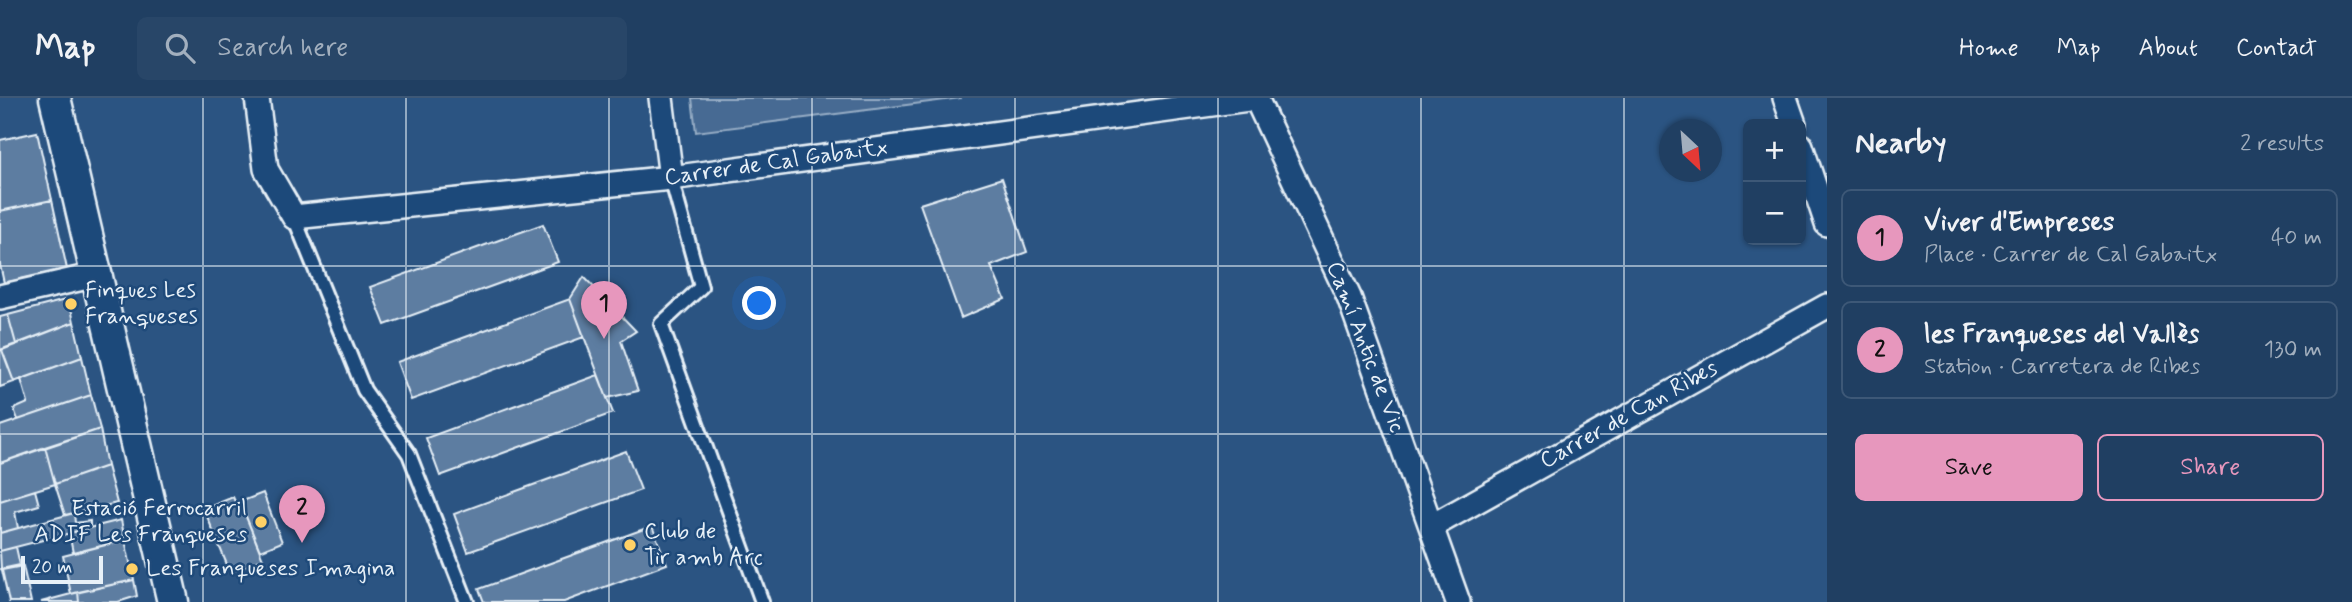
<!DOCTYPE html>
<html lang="en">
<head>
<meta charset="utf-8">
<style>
  body { margin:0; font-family:Mynerve,sans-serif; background:#284668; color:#f1f3f6 }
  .controls { position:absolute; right:21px; top:21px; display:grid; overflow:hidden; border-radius:10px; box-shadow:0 2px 5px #0004 }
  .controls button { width:63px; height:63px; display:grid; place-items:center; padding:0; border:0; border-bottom:2px solid #3d5877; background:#203f62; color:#f1f3f6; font:35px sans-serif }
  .compass { position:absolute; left:1659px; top:21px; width:63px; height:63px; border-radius:50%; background:#203f62; box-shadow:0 2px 5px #0004; rotate:154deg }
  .scale { position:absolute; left:21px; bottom:18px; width:82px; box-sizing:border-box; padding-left:7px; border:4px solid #e8f1f8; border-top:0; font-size:19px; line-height:24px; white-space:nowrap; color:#e8f1f8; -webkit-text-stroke:5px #1f4a7a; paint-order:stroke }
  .you { position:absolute; left:760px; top:206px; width:24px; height:24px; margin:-18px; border:5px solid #fff; border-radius:50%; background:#1a73e8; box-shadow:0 0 0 10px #1a73e833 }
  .badge { display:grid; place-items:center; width:46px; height:46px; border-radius:50%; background:#e797bd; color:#111; font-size:23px; font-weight:700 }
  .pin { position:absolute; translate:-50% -58px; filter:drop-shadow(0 2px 4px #0008) }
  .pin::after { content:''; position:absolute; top:37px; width:24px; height:21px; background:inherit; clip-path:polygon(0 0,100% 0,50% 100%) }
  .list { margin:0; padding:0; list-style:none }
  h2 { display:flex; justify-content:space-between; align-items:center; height:91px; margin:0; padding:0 28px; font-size:30px }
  h2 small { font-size:23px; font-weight:400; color:#a2afbe }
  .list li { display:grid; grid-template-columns:46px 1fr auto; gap:21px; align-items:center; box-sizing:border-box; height:98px; margin:0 14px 14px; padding:0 14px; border:2px solid #3d5877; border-radius:10px }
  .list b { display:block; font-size:26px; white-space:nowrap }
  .list p { margin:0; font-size:23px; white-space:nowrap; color:#a2afbe }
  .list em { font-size:23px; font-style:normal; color:#a2afbe }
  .actions { display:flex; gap:14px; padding:21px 28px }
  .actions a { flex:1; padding:16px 0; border:2px solid #e797bd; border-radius:10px; text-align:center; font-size:24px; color:#e797bd }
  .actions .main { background:#e797bd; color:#111 }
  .icon { flex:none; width:38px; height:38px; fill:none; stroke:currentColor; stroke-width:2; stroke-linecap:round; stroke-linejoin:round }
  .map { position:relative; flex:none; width:1827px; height:504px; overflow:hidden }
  header { display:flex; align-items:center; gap:42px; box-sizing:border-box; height:98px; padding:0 35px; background:#203f62; border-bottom:2px solid #3d5877 }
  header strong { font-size:33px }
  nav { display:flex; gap:38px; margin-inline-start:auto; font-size:24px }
  .search { width:490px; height:63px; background:#284668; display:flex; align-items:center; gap:18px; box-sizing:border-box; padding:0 24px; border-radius:10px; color:#a2afbe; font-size:26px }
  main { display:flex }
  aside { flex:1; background:#203f62 }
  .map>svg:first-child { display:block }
</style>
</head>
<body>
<header>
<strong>Map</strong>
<div class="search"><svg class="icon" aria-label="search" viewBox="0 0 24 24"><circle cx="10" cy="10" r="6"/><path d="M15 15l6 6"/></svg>Search here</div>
<nav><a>Home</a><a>Map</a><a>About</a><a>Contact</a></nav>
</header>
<main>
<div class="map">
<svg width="1827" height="504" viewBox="0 0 1827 504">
  <rect width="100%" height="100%" fill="#2b5482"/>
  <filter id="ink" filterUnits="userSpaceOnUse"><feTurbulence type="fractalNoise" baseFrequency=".0143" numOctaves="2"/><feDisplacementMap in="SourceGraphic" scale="14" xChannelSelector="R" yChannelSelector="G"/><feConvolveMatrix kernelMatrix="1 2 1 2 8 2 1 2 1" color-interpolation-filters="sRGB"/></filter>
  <g filter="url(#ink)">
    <!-- green -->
    <path fill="#476b93" stroke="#98aec6" stroke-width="2" d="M692,0h269l-265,34z"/>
    <!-- building -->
    <path fill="#5d7da1" stroke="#e8f1f8" stroke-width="2" d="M37,34l15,68 -52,11v-71z
      M1002,80l25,74 -36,14 14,33 -44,19 -41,-114z
      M52,102l15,69 -63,14 -4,-18v-54z
      M543,126l15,38 -173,63 -15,-38z
      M584,179l52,54 -15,10 17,50 -31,7 -37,-99z
      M69,201l5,23 -58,22 -8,-29z
      M570,201l14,38 -173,63 -14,-38z
      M8,217l8,29 -16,6v-33z
      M74,224l8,35 -68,25 -12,-32z
      M0,252h2l12,32 -14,5z
      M82,259l9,38 -73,25 -4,-11 14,-6 -7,-24z
      M598,277l15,38 -173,63 -14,-38z
      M91,297l9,34 -100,34v-37z
      M100,331l7,37 -52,18 -10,-37z
      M45,349l10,37 -55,17v-38z
      M626,353l15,39 -173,62 -14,-38z
      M107,368l10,37 -52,12 -10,-31z
      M35,392l4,15 -24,7 3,16 -18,5v-32z
      M263,395l19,49 -22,9 -20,-49z
      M233,399l3,7 4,-2 23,57 -33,13 -26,-63z
      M74,415l1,10 15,-2v7l-90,23v-18z
      M121,422l4,20 -52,13 -4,-20z
      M652,428l15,38 -103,38h-80l-5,-13z
      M125,442l9,40 -63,14 -8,-38z
      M16,449l4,18 -19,4 -1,-18z
      M23,468l8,36h-22l-7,-32z
      M134,482l3,16 -19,6h-39l-1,-10z
      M78,494l1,10h-38l30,-8z"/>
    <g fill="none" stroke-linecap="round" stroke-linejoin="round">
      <!-- service casing -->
      <g stroke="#e8f1f8" stroke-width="18">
        <path id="service" d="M671,80l30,109 -40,37 101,278
          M294,119l70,173 45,64 58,148"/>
      </g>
      <!-- minor casing -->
      <g stroke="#e8f1f8" stroke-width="28">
        <path id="minor" d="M257,0l9,71 28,48 377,-39 585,-80
          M661,0l10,80
          M1256,0l93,199 109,305
          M1785,0l9,26
          M1801,48l26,78
          M0,199l96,-22
          M1432,428l395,-220"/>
      </g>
      <!-- tertiary casing -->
      <g stroke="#e8f1f8" stroke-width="35">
        <path id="tertiary" d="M55,0l118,504"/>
      </g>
      <!-- service -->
      <use href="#service" stroke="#1f4a7a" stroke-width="12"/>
      <!-- minor -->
      <use href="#minor" stroke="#1f4a7a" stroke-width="23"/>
      <!-- tertiary -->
      <use href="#tertiary" stroke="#1f4a7a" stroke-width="30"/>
    </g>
  </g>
  <!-- grid -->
  <path fill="none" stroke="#e8f1f8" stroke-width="2" stroke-opacity="0.55" d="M203,0v504M406,0v504M609,0v504M812,0v504M1015,0v504M1218,0v504M1421,0v504M1624,0v504M0,168h1827M0,336h1827"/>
  <!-- markers -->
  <g fill="#ffd166" stroke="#1f4a7a" stroke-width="2.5">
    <circle cx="71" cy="206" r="7"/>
    <circle cx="261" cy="424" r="7"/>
    <circle cx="630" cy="447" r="7"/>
    <circle cx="132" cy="471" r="7"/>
  </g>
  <g text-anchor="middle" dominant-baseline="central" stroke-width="5" stroke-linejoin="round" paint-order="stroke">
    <!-- street labels -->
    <g font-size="23" fill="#e8f1f8" stroke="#1f4a7a">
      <text transform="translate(776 65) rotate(-8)">Carrer de Cal Gabaitx</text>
      <text transform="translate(1365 249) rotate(69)">Camí Antic de Vic</text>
      <text transform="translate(1629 317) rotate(-29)">Carrer de Can Ribes</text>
    </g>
    <!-- poi labels -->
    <g font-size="23" fill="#e8f1f8" stroke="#1f4a7a" text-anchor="start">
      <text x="85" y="193">Finques Les<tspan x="85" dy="26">Franqueses</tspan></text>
      <text x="247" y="411" text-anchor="end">Estació Ferrocarril<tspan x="247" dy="26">ADIF Les Franqueses</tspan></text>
      <text x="644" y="434">Club de<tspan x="644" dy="26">Tir amb Arc</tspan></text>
      <text x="146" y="471">Les Franqueses Imagina</text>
    </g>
  </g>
</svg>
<div class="controls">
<button>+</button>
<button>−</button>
</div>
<svg class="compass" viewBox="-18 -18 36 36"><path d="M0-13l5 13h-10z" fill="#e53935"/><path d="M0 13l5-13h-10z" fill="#a2afbe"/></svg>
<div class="scale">20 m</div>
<div class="you"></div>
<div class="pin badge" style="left:604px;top:241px">1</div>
<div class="pin badge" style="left:302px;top:445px">2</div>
</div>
<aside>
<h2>Nearby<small>2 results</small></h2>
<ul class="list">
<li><span class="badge">1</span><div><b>Viver d'Empreses</b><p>Place · Carrer de Cal Gabaitx</p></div><em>40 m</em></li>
<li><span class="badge">2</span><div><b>les Franqueses del Vallès</b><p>Station · Carretera de Ribes</p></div><em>130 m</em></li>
</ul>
<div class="actions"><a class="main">Save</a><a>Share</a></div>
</aside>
</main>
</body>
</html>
